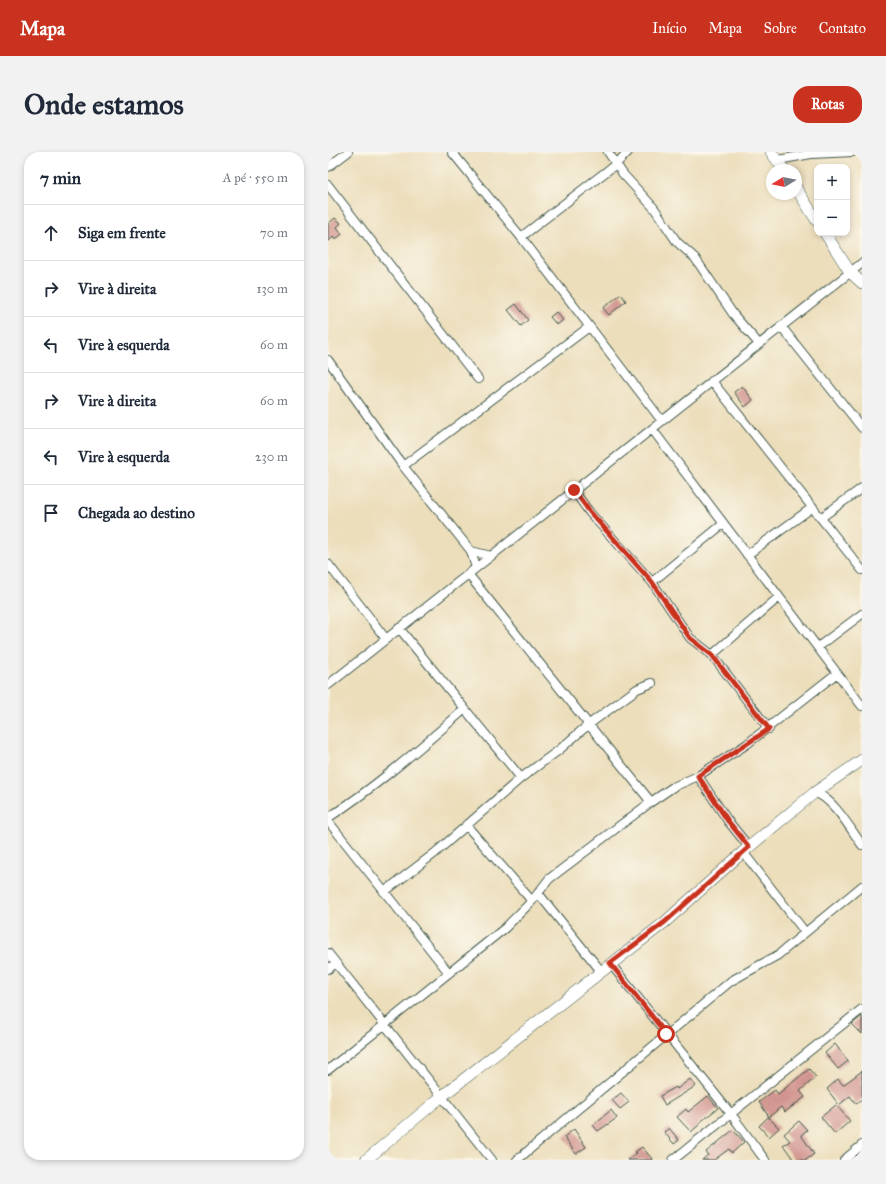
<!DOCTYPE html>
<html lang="pt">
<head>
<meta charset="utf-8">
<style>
  body { margin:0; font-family:"IM FELL Great Primer",serif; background:#f2f2f3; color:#1f2937 }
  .controls { position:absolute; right:12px; top:12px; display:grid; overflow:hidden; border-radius:8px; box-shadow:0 2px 6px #0003 }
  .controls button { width:36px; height:36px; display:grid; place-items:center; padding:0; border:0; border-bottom:1px solid #e0e1e3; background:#fff; color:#1f2937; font:20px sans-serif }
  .compass { position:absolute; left:438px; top:12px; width:36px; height:36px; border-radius:50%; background:#fff; box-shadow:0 2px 6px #0003; rotate:260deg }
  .stop { position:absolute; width:12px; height:12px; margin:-9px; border:3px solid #c8321e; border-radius:50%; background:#fff }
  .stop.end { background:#c8321e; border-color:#fff; box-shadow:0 1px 4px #0008 }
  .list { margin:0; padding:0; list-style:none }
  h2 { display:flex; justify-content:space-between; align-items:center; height:52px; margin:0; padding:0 16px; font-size:17px }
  h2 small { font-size:13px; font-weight:400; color:#747a83 }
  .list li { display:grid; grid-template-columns:26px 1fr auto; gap:12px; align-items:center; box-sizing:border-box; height:56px; padding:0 16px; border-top:1px solid #e0e1e3 }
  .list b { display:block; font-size:15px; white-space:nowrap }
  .list em { font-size:13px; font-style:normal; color:#747a83 }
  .icon { flex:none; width:22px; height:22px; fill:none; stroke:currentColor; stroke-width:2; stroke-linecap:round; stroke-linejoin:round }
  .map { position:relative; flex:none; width:534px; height:1008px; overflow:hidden; border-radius:16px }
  header { display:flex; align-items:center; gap:24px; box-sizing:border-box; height:56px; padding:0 20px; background:#c8321e; color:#fff }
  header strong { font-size:19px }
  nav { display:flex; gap:22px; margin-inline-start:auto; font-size:14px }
  .intro { display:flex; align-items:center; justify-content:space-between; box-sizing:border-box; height:96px; padding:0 24px }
  h1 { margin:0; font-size:28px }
  .button { padding:10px 18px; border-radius:16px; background:#c8321e; color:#fff; font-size:14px; font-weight:700 }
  main { display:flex; gap:24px; padding:0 24px }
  aside { flex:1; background:#fff; border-radius:16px; box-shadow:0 2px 6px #0003 }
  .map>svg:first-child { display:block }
</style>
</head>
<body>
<header>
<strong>Mapa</strong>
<nav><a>Início</a><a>Mapa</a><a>Sobre</a><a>Contato</a></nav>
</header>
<div class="intro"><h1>Onde estamos</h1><a class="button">Rotas</a></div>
<main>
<aside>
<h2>7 min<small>A pé · 550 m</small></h2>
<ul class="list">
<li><svg class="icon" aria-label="ahead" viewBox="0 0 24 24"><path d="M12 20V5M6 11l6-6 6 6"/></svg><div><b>Siga em frente</b></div><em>70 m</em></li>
<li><svg class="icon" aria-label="right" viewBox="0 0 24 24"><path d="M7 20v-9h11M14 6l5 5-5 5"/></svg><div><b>Vire à direita</b></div><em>130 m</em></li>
<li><svg class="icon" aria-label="left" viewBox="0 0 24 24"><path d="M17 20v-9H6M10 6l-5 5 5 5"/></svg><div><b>Vire à esquerda</b></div><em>60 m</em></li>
<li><svg class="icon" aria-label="right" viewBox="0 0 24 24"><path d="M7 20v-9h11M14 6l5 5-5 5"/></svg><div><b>Vire à direita</b></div><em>60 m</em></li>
<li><svg class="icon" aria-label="left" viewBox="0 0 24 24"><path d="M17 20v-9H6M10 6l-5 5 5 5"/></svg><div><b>Vire à esquerda</b></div><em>230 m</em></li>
<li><svg class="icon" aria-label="arrive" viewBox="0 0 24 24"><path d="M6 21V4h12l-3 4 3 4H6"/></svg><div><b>Chegada ao destino</b></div></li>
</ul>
</aside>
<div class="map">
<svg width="534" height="1008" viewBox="0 0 534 1008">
  <rect width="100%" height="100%" fill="#fbf7ec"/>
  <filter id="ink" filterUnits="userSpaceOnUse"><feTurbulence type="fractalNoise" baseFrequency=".025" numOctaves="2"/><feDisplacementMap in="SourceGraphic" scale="8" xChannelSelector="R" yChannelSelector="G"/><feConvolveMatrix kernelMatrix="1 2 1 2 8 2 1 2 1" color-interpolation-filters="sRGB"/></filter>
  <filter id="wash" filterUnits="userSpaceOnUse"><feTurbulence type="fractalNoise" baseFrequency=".012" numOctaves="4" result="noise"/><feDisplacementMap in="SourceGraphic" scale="16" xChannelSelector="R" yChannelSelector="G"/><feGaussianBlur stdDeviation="0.9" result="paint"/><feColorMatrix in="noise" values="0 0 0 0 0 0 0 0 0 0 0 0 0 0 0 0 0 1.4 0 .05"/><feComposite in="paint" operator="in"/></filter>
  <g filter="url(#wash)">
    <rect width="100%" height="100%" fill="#ecdebb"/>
    <g id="blocks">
      <!-- building -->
      <path fill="#d1948e" d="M7,66l6,5 -4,4 5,7 -7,6 -2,-3 -5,5v-18z
        M293,142l5,7 -17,14 -6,-7z
        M188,152l12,16 -7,6 -13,-16z
        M228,160l7,8 -6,5 -7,-8z
        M414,234l11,14 -8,7 -11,-15z
        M534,864v18l-10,-10z
        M507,892l13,17 -10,8 -13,-16z
        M481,917l7,8 -16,14 5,6 -20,15 -4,-5 -12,10 -10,-15 16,-12 3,4z
        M534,919v28l-6,5 -6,-8 -11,9 -12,-16 11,-10 5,6z
        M362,927l6,7 -31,19 -5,-9 16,-9 1,2z
        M293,941l8,9 -9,7 -8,-9z
        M380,944l10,12 -19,15 1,1 -9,8 -14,-15 9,-8 2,3z
        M508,953l14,16 -15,13 -14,-17z
        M283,958l6,8 -19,13 -5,-6z
        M440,965l11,11 -10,9 -10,-11z
        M471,969l8,9 -6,5 13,19 -8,6h-12l-11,-15 7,-4 -6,-7z
        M341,976l10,12 -5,4 -10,-12z
        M246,977l12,18 -10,7 -12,-17z
        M405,978l11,12 -12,11 -3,-4 -15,11h-12l6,-5 -2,-3z
        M314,995l11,13h-25l9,-7 -2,-1z"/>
    </g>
  </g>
  <g filter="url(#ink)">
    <use href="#blocks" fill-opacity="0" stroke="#3e5548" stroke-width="1"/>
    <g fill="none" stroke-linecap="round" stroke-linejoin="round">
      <!-- street casing -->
      <g stroke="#3e5548" stroke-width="10">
        <path id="street" d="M124,0l69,85 141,184
          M280,0l15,22 31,34 23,34 18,16 38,56 26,30
          M450,8l33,-6 42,-2
          M0,15l20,-15
          M0,33l150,194
          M193,85l95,-73 12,-12
          M453,174l81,102
          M0,208l75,106 68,85 5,17
          M384,229l150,189
          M324,277l210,277
          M75,314l186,-139
          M246,339l16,22 62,69 38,56 22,17 57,74
          M494,365l40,-29
          M143,399l20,5
          M419,403l66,-48
          M0,412l58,75
          M324,430l71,-58
          M71,476l122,150
          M490,495l44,-33
          M384,503l67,-58
          M0,533l534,-422
          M370,624l30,45 21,26
          M486,641c17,2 38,38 48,52
          M323,650l22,-15 25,-11 49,-32 90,-71
          M0,666c49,-32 93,-71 137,-109
          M0,669l121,152
          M138,673l66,76
          M415,700l62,80
          M56,740l51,-39 86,-75 38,-28 29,-25 49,-36 15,-6
          M210,741l63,78
          M0,801l164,207
          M282,811l121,151 34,46
          M0,817l8,-6
          M0,918l177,-142 27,-27 17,-22 102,-77 -183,-228
          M189,1008l214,-179 47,-26 84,-69
          M345,1008l189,-151
          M516,1008l18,-15"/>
      </g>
      <!-- secondary casing -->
      <g stroke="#3e5548" stroke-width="12">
        <path id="secondary" d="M443,0l13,18
          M468,36l21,33
          M497,81l25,39 12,11
          M38,1008l75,-63 224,-175 78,-70 71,-59 48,-33"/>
      </g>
      <!-- street -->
      <use href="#street" stroke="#fff" stroke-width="8"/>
      <!-- secondary -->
      <use href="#secondary" stroke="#fff" stroke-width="11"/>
    </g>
  </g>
  <g fill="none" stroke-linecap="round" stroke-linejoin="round" filter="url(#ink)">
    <!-- route -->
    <path stroke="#c8321e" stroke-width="5" d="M246,338l16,22 62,70 38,56 22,17 57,74 -71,47 30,45 21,26 -84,75 -55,41 56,71"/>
  </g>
</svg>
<div class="controls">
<button>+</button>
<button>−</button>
</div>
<svg class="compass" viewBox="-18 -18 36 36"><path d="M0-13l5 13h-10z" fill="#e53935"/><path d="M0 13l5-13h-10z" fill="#747a83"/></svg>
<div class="stop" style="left:338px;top:882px"></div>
<div class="stop end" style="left:246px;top:338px"></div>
</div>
</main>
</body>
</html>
